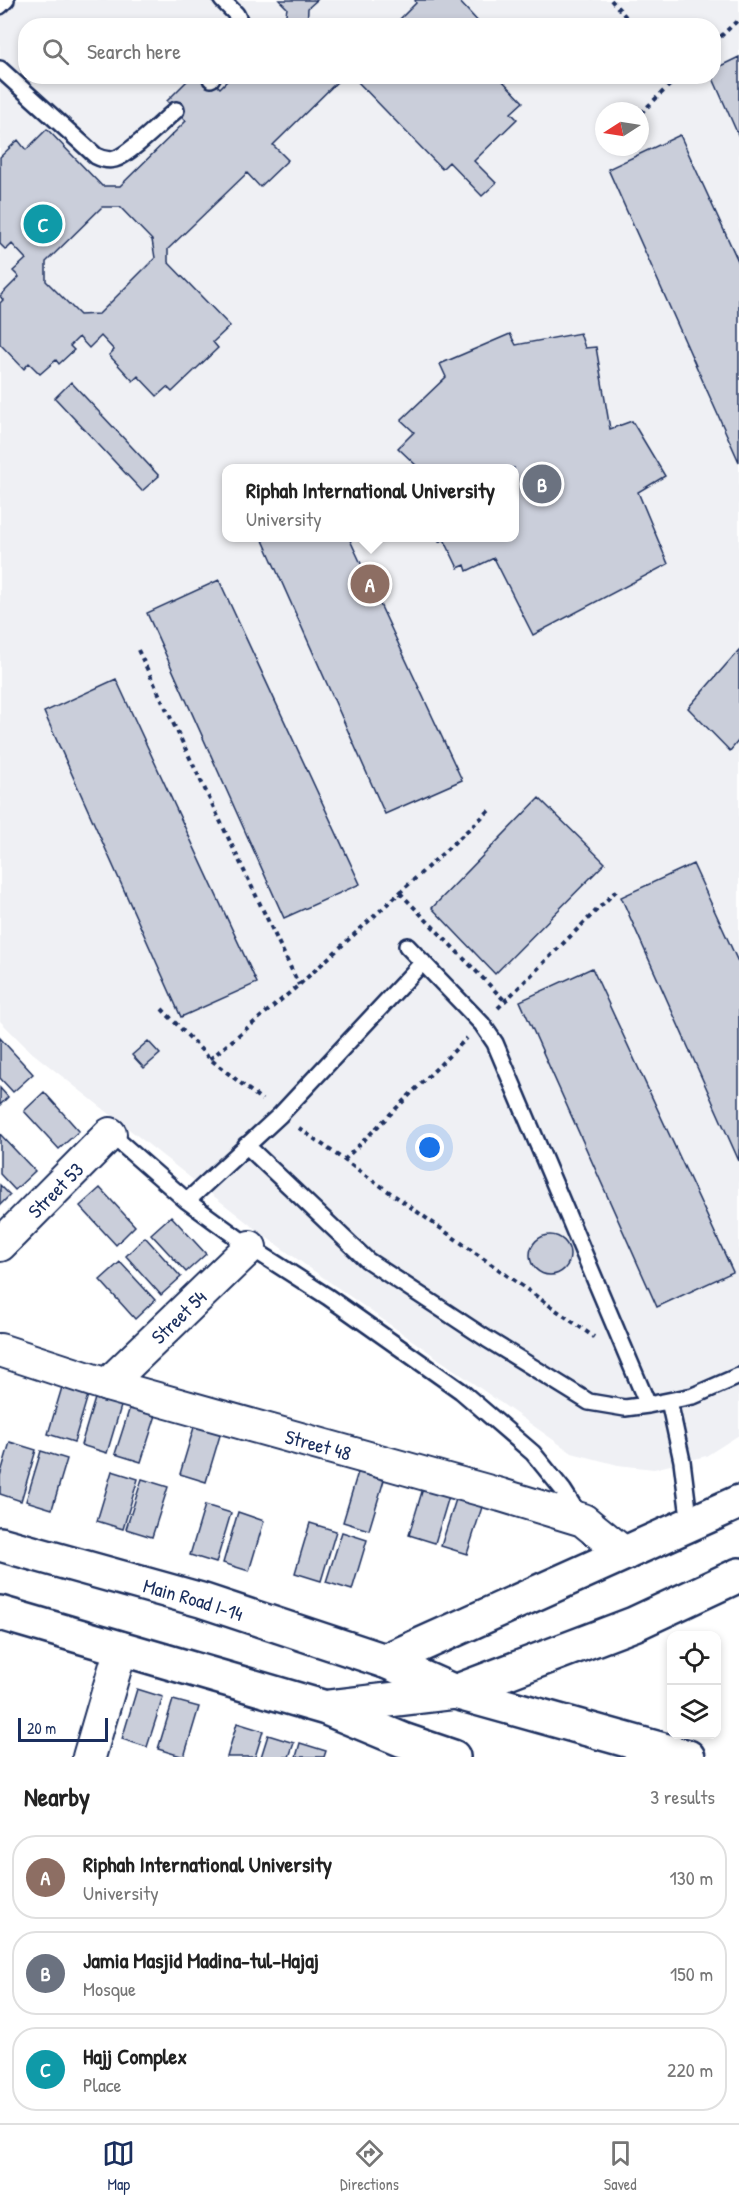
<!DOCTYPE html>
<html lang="en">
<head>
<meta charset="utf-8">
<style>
  body { margin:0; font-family:"Patrick Hand",sans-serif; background:#f6f6f6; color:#222 }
  .controls { position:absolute; right:18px; bottom:18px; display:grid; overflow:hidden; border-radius:12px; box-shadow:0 3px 9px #0003 }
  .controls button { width:54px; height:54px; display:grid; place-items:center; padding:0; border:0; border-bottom:2px solid #e0e0e0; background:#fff; color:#222; font:30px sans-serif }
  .compass { position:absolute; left:595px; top:102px; width:54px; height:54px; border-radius:50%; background:#fff; box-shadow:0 3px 9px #0003; rotate:258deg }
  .scale { position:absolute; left:18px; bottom:15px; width:90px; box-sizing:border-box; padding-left:6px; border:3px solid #1b2f5e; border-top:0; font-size:16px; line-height:21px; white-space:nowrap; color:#1b2f5e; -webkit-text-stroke:4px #fff; paint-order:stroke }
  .you { position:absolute; left:430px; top:1148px; width:21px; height:21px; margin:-15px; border:4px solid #fff; border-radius:50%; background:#1a73e8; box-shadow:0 0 0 9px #1a73e833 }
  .badge { display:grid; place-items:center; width:39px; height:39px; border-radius:50%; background:#1b2f5e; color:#fff; font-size:20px; font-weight:700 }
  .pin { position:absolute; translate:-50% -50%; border:3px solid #fff; box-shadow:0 2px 6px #0006 }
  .popup { position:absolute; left:222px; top:464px; width:297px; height:78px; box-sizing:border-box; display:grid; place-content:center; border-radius:12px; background:#fff; filter:drop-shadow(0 2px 4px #0005); font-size:20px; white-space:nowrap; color:#767676 }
  .popup b { font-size:22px; color:#222 }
  .popup::after { content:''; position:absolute; left:50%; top:100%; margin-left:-12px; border:12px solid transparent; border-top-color:#fff }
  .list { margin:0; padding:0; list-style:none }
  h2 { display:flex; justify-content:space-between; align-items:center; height:78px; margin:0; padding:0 24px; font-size:26px }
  h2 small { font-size:20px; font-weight:400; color:#767676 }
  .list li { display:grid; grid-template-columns:39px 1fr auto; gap:18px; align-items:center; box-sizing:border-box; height:84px; margin:0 12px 12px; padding:0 12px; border:2px solid #e0e0e0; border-radius:24px }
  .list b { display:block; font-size:22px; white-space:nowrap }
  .list p { margin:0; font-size:20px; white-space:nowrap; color:#767676 }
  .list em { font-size:20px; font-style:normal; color:#767676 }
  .icon { flex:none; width:33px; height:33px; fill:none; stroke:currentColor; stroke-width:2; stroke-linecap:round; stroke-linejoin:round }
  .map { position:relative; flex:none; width:739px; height:1757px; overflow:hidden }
  .search { position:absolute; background:#fff; box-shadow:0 3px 9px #0003; left:18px; right:18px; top:18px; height:66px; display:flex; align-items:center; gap:15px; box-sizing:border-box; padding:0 21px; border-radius:24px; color:#767676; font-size:22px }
  .sheet { height:366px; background:#fff }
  nav { display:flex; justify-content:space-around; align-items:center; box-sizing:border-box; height:84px; border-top:2px solid #e0e0e0; background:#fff; font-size:16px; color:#767676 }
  nav a { display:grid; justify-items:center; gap:3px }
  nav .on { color:#1b2f5e }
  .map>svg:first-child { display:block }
</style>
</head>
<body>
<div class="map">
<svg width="739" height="1757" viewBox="0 0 739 1757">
  <rect width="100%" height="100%" fill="#fff"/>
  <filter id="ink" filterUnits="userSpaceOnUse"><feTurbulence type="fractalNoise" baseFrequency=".0167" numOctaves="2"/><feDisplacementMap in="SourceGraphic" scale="12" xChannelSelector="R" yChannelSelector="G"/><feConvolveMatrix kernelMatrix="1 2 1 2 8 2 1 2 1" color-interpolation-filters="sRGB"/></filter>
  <g filter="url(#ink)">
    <!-- built -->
    <path fill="#eff0f4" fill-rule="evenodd" d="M0,0h739v1435l-33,21 -52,13 -36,-4 -46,-12 -309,-218 -233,-184 -30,-30zM26,26h688v50h-688zM604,111h36v36h-36zM226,468h288v70h-288z"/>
    <!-- building -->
    <path fill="#caceda" stroke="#1b2f5e" stroke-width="1.5" fill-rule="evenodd" d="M279,0h38l-9,8 -1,18h-23l3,-18z
      M415,0h43l24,26h-89l23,-23z
      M739,57v80l-27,-61 2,-7z
      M192,76h16l12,12 12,-12h266l25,26 -12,11 6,6 -43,42 22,22 -14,13 -33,-34 -7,7 -86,-89 -18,1 -65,64 15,15 -28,27 -13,-14 -79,76v13l62,64 -17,16 5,6 -46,44 -5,-5 -10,9 -19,-20 -5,5 -24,-26 5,-5 -13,-14 -12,12 -10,-11 -9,9 4,4 -15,14 -3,-4 -16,14 -11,-11 -5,6 -24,-25v-41l3,-3 -3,-4 19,-19 -6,-6 13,-12 -14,-15 -6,6 -6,-6v-87l18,-17 8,10 21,-21 55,57h18l66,-65 -19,-20zM102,207h18l32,33 3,18 -56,56 -19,1 -34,-34v-19z
      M680,135l59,128v199l-131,-293z
      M580,333l5,15 11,-1 14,82 22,-8 33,55 -27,16 30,72 -135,71 -39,-77 -27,13 -2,-6 -7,3 -14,-29 -5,3 -2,-4h77v-70h-95l-21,-20 16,-16 -13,-12 45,-43 -6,-13 70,-30 6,11z
      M71,382l88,94 -17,15 -87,-93z
      M262,538h87l113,242 -77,34z
      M219,580l141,304 -76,34 -137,-305z
      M739,650v90l-9,11 -42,-43z
      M116,679l141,304 -76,34 -137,-305z
      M539,798l66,65 -110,111 -63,-66z
      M693,864l46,100v197l-118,-264z
      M592,968l141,304 -76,35 -137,-306z
      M0,1038l33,36 -20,18 -13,-14z
      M148,1041l12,13 -16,14 -12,-13z
      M0,1088l8,9 -8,8z
      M44,1092l35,39 -20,18 -35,-38z
      M0,1134l35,37 -20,19 -15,-16z
      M0,1185l10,10 -10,10z
      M100,1188l35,38 -19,19 -36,-39z
      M171,1216l35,38 -20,18 -35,-38z
      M530 1255a20 20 0 1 1 40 0a20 20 0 1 1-40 0Z
      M145,1237l36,40 -20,18 -35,-39z
      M120,1262l35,38 -20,19 -35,-39z
      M63,1384l26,8 -15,50 -26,-8z
      M96,1395l26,8 -15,50 -26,-8z
      M131,1404l26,8 -16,50 -26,-8z
      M195,1424l26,8 -15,50 -26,-8z
      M10,1442l26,8 -15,51 -21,-7v-18z
      M41,1451l26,8 -15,50 -26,-8z
      M112,1471l26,8 -15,50 -26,-8z
      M358,1472l26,8 -15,50 -26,-8z
      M142,1479l26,8 -16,50 -26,-8z
      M424,1485l26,8 -15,50 -26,-8z
      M457,1496l26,8 -16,50 -26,-8z
      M205,1505l26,8 -15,50 -26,-8z
      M238,1512l26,9 -15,50 -26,-8z
      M310,1523l26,8 -15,50 -26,-8z
      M342,1532l25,8 -15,50 -26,-8z
      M137,1689l26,8 -16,50 -25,-8z
      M173,1700l26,7 -15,50 -26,-8z
      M237,1723l26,8 -8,26h-28z
      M268,1735l26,8 -5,14h-28z
      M300,1743l26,8 -2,6h-28z"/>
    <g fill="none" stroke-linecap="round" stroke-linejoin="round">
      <!-- lane casing -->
      <g stroke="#1b2f5e" stroke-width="20">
        <path id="lane" d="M222,0l14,14 6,12
          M0,6l6,-6
          M0,69l96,87c6,3 12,5 19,3 14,-4 48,-38 61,-49
          M211,79l2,-3
          M407,946l75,78 13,19 153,362
          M107,1131l80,70 63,46 78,50 133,94 72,62 30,37 16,25
          M246,1145l121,115 120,79 102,63 36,6 23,-3 45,-9 46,-20
          M187,1201l93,-86 143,-153
          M669,1401l13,60 8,64"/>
      </g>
      <!-- street casing -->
      <g stroke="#1b2f5e" stroke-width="36">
        <g id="street">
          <path id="s1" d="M0,1245l110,-111"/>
          <path id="s2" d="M0,1350l107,35 394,110 82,25 42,34"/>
          <path id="s3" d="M107,1385l143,-138"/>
          <path d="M89,1757l32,-109"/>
        </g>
      </g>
      <!-- secondary casing -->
      <g stroke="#1b2f5e" stroke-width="38">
        <g id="secondary">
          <path id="s4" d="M0,1544l201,56 184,61 70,31 233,65"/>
          <path d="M0,1613l326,95 77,32 50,17"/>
          <path d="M385,1661l354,-159"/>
          <path d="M330,1707l125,-15 179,-68 105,-49"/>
        </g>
      </g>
      <!-- path -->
      <path stroke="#1b2f5e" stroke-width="4" stroke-dasharray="4.5 4.5" stroke-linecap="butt" d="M611,0l23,26
        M714,43l25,-24
        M641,113l38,-37
        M138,650l161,335
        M400,893l105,108
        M498,1008l119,-118
        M162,1009l48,50 52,41
        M210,1059l89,-74 193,-177
        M299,1128l295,209
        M344,1160l123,-122"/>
      <!-- lane -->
      <use href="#lane" stroke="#fff" stroke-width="15"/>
      <!-- street -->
      <use href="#street" stroke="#fff" stroke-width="32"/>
      <!-- secondary -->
      <use href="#secondary" stroke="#fff" stroke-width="33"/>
    </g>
  </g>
  <g text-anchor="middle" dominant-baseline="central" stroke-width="6" stroke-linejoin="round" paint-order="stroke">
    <!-- street labels -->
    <g font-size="20" fill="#1b2f5e" stroke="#fff">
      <text stroke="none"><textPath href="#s1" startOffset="78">Street 53</textPath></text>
      <text stroke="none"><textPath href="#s3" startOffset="99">Street 54</textPath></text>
      <text stroke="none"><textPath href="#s2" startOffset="332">Street 48</textPath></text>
      <text stroke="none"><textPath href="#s4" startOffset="201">Main Road I-14</textPath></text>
    </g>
  </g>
</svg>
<div class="controls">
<button><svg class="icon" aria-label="locate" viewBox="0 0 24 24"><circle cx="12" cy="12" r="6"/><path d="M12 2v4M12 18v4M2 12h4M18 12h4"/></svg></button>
<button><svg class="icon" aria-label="layers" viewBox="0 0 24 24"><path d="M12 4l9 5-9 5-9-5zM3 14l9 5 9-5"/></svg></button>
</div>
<svg class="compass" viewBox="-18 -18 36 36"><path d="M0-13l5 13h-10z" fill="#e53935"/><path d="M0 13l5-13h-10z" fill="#767676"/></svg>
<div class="scale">20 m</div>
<div class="you"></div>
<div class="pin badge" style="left:370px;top:584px;background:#8d6e63">A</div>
<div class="popup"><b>Riphah International University</b>University</div>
<div class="pin badge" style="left:542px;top:484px;background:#6b7280">B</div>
<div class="pin badge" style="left:43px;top:224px;background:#0f9aa8">C</div>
<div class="search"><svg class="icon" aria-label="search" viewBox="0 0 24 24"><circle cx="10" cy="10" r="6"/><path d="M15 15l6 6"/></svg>Search here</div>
</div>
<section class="sheet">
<h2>Nearby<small>3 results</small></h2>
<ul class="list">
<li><span class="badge" style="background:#8d6e63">A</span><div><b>Riphah International University</b><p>University</p></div><em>130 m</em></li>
<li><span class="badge" style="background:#6b7280">B</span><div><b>Jamia Masjid Madina-tul-Hajaj</b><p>Mosque</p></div><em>150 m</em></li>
<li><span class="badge" style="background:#0f9aa8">C</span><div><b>Hajj Complex</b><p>Place</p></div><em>220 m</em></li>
</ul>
</section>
<nav>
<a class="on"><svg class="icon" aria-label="map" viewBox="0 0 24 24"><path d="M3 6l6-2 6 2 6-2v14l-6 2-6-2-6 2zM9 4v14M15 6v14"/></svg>Map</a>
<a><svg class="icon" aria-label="directions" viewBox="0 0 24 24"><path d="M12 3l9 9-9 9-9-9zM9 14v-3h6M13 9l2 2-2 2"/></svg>Directions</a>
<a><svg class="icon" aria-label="saved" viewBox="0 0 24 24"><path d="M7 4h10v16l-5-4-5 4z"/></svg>Saved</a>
</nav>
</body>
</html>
